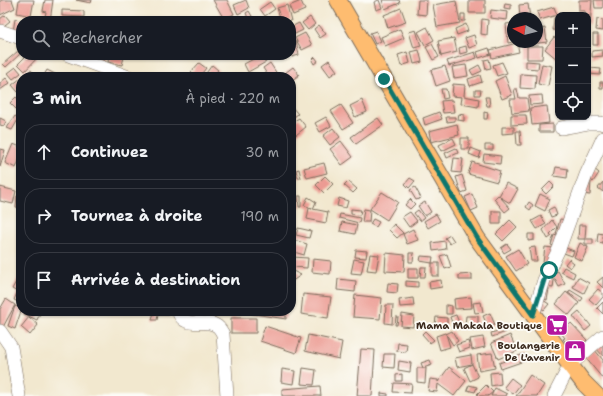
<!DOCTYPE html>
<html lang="fr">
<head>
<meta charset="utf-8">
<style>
  body { margin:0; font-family:"Shantell Sans",sans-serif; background:#242831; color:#f1f3f6 }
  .controls { position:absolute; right:12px; top:12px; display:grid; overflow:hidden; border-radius:8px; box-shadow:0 1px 3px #0004 }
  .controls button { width:36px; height:36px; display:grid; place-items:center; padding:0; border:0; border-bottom:1px solid #363941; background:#171b24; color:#f1f3f6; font:20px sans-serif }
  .compass { position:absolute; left:507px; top:12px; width:36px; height:36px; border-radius:50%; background:#171b24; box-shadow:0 1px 3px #0004; rotate:277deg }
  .stop { position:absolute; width:12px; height:12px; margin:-9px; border:3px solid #0f766e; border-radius:50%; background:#fff }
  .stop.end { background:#0f766e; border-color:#fff; box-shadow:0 1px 4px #0008 }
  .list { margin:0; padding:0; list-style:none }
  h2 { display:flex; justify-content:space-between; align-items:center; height:52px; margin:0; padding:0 16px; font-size:17px }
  h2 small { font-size:13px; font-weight:400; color:#9ea1a6 }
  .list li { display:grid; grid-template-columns:26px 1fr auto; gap:12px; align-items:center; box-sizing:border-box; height:56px; margin:0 8px 8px; padding:0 8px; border:1px solid #363941; border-radius:16px }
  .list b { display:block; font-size:15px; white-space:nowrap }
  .list em { font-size:13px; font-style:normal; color:#9ea1a6 }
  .icon { flex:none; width:22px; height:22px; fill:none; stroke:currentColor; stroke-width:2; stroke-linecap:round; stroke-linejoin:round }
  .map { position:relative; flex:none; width:603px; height:396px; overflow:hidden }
  .search { position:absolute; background:#171b24; box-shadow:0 1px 3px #0004; left:16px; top:16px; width:280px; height:44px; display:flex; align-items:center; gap:10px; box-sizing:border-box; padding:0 14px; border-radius:16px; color:#9ea1a6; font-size:15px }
  .panel { position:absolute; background:#171b24; box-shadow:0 1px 3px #0004; left:16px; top:72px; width:280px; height:244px; border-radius:16px }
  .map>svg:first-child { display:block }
</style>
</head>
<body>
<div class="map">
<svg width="603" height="396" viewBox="0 0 603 396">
  <rect width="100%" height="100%" fill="#fdfcf7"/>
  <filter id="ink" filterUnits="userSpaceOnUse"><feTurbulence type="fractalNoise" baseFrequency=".025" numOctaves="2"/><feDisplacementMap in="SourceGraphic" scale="8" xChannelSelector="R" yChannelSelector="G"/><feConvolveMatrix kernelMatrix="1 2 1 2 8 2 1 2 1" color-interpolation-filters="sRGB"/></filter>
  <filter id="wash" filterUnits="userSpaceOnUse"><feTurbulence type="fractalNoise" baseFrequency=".012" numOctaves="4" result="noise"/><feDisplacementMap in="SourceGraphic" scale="16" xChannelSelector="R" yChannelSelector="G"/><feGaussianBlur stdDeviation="0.9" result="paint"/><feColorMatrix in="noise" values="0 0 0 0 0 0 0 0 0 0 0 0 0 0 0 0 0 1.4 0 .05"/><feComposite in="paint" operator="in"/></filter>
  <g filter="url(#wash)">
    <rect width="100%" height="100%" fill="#f2e8cf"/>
    <g id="blocks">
      <!-- building -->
      <path fill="#ec9b93" d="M2,0h10l3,8 -15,7v-14z
        M19,0h15l-3,16 -14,-3z
        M45,0h8l-3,21h-6l2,-9 -3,-1z
        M76,0h16l-1,3z
        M213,0h14l7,14 -10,5z
        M246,0l3,8 -11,6 -4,-9z
        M379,0l3,8 -6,2 -2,-8z
        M382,0h17l1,3 -15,6z
        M418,0h9l-1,15 -9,-1z
        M469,0h16v13h-16z
        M579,0h13l-2,25h-2v-10h-3v-4h-6z
        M594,0h9v8h-8z
        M301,1l4,9 -12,5 -4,-9z
        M456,1l4,22 -23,4 -4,-22z
        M270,2l5,7 -10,7 -5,-7z
        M505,4l6,1v4l-7,-1z
        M528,4l2,14h-10l-1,-13z
        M287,5l4,16h-10l-4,-13z
        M554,7l3,8 -17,5 -3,-8z
        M401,8l5,14 -18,6 -4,-13z
        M62,10l22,1v6l-22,-1z
        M491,10l17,2 -1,8 -17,-2z
        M249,11l4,7 -4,2 -3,-7z
        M461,14h4v7h-4z
        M5,15l5,6 -10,8v-10z
        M310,17l5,7 -7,6 -6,-7z
        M554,18l4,1v12l-5,-1z
        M15,19l6,1 -1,13 -7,-1z
        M482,19l6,1 -1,15 -6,-1z
        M597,19l6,1v11l-7,-1z
        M299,23l4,7 -12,6v-9z
        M513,23v19l-5,1 -2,-19z
        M466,24l2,7 -11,4 -2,-6z
        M319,25l7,9 -6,4 -6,-9z
        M427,27l7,13 -9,5 -7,-13z
        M545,28l2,14 -16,2v-2h6v-12z
        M400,29l4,9 -19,8 -4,-9z
        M416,30l5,16 -7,2 -5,-16z
        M376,31l5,10 -6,3 -5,-11z
        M305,33l7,12 -10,5 -7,-12z
        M593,34h5v11h-5z
        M474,35l3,10 -8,3 -4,-10z
        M554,37l4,3v20l-13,-11z
        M454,38l3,14 -16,4 -3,-15z
        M296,41l3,14 -7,2 -1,-14z
        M517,43l2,9 -27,6 -2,-8z
        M432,44l7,13 -6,3 -7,-13z
        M466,46l1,6 -7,2 -1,-6z
        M527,46h16l-1,13h-15z
        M489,48l2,6 -12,4 -2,-6z
        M419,50l3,12 -8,2 -3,-12z
        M602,50l1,6 -11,1v-6z
        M18,51l2,3 -14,13 -3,-3z
        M407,52l3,11 -9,3 -3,-11z
        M475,52l2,6 -28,8 -2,-5z
        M27,55h7l3,3 -12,13 -7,-7z
        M100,55h6l-2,6 -5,-1z
        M109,55l15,2 -2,8 -14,-3z
        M261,55h1l4,7 -18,10 -4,-8z
        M315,57l3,4 -4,3 -2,-4z
        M489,59l2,9 -5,1 -2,-9z
        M329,60l8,11 -7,5 -8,-11z
        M526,61l13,1 -1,7 -12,-1z
        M502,62l5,11 -10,3 -4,-11z
        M199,63l7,5 -7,9h-2l-6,-5z
        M270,63l9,14h-10l-6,-9z
        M542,64l10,2 -4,20 -10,-2z
        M212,65l6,5 -5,7h-8l-1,-1z
        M466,65l2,11 -14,2 -2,-11z
        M479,65l3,6 -9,4 -3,-5z
        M445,66l5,15 -14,5 -5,-16z
        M16,67l5,6 -8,6 -5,-6z
        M293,67l6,8 -8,6v-4h-3l-3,-4z
        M590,68l11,1 -1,6 -11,-1z
        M31,70l6,7h-15z
        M47,70l12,6v1h-16z
        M521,74l15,1 -1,14 -15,-1z
        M480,75l2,7 -12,4 -2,-7z
        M505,76l7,19 -10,4 -7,-18z
        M6,78l4,5 -10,7v-7z
        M21,78v12l-3,2 -6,-7z
        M600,82h3v6h-3z
        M453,84l12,1 -1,11 15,3 -1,8 -17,-3 1,-7 -10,-1z
        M441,89h5l2,9 -5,1z
        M514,89h3l2,9h8l2,13 -17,2 -2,-14h6z
        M475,90h6l-1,5h-5z
        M542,95l1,9 -13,1 -1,-9z
        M16,97l5,5v8l-2,2 -9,-9z
        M485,97h4l1,9h-3z
        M362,100l5,12 -12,5 -5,-11z
        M452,100l2,12 -11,1 -2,-12z
        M341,105l12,18 -10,6 -12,-18z
        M291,106l7,8 -7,5z
        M547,106l2,17 -17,2 -2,-17z
        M439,112l3,7 -17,6 -2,-7z
        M484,112l4,1 -1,6h-3z
        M459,114l5,1v6l-6,-1z
        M511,115h15l1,9 -16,1z
        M15,116l4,2 -7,12 -5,-2z
        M326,117l5,9 -11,6 -5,-9z
        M446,117h9v4l-8,1z
        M0,118l6,3 -2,5 -4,-1z
        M299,118l7,9 -14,11 -1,-15z
        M378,118l5,7 -27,19 -5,-7z
        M457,124l2,11 -28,7 -2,-11z
        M553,124v8h-14v-7z
        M502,127h12v6l-12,1z
        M333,128l7,9 -10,8 -7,-9z
        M516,131h4l1,14h-4z
        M453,138l3,6 -14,7 -3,-6z
        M461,138h8v11h-8z
        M341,141l12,16 -11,8 -12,-16z
        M13,144l8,3v9l-5,12 -11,-5z
        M485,145h8v5h-8z
        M456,148l2,5 -11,5 -2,-5z
        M471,148l10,4 -2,6 -10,-4z
        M0,149l5,1 -5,17z
        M484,154l17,2 -1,8 -17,-2z
        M454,158l9,1 -2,14 -9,-1z
        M472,162l28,9 -3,11 -29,-8z
        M324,163l3,10 -20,5 -3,-10z
        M556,167l12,2 -1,9 -13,-2z
        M593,168l6,5 -6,9 -6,-5z
        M299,169l2,9h-3l-2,-8z
        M462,175l5,16 -6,2 -5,-16z
        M325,176l8,8 -9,9 -8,-8z
        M410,178l5,3 -6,7 -4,-4z
        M348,181l9,8 -4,4 -9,-8z
        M584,181l7,1 -1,13 -8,-1z
        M550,182l4,4 -8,8 -4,-4z
        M603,182v10l-5,-4z
        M506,183l12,6 -8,14 -10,-6 10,11 -5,4 -11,-13 4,-4 1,1z
        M0,187l16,4 -3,13 -13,-3z
        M415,187l6,11 -5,2 -6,-10z
        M382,192l16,10 -11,18 -17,-11z
        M472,194l6,14 -7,3 -6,-14z
        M540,194l10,5 -5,12 -10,-5z
        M17,196h4v12l-5,-1z
        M298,196h3v11h-2z
        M308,197l8,5 -3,7 15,3 -2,11 -19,-4 2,-11 3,1 -8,-4z
        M339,198l9,3 -2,7 -9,-2z
        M410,199l5,5 -5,5 -5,-4z
        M425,202l6,10 -6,4 -7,-10z
        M529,202l4,3 -3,5 -4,-3z
        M554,207l3,8 -6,2 -3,-7z
        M351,209l10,1 -1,5 -9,-1z
        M364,209l6,1 -1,12h-7z
        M418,210l6,8 -4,3 -6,-8z
        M492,211h9v13h-9z
        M410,212l7,9 -8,6 -7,-10z
        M340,214l20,4 -1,5 -20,-5z
        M436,214l4,7 -12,7 -4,-7z
        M541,216l5,8 -9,5 -5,-8z
        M373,219l6,3 -3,5 -6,-3z
        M560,219l6,1 -4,15 -6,-1z
        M510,220l7,7 -14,14 -7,-7z
        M552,220l5,7 -7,7 2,2 -4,3 -5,-9z
        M342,222l15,3 -2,9 -15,-3z
        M394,224l9,9 -6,5 -8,-8z
        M579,225h7l-1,14h-7z
        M298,228l13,3 -2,7 -13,-3z
        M413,229l5,11 -11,4 -4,-10z
        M598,233l5,1v9l-6,-1z
        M528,234h6v6l-6,1z
        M450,235l4,6 -4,3 -5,-6z
        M554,235l6,2 -3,10 -6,-2z
        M291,239l16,5 -3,11 -13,-4z
        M585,239h8v5h-8z
        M445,241l1,8 -13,2 -1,-8z
        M580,243l8,4 -6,14 -8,-4z
        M507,244l4,5 -7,4 -3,-5z
        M535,247l2,14h-6l-2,-13z
        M545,247l8,1 -2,16 -8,-1z
        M563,247l11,4 -2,5 -11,-4z
        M518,249l9,15 -11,7 -10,-15z
        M356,250l11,1 -1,7 -11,-1z
        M386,253l19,2 -1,17 -19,-1z
        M409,253h5l-1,9h-4z
        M370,254l9,1 -3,16 -9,-1z
        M447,254l4,13 -6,2 -5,-13z
        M421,256l12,1 -1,6h7v13h-7v-13l-12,-2z
        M292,257l16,1 -1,10 -15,-1z
        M313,259l18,2 -1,13 -18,-2z
        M354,259l10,2 -3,13 -10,-1z
        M569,259l5,4 -4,5 -5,-4z
        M421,267h5l-1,10h-5z
        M564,267l11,6 -2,5 -12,-6z
        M408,268h10v10h-10z
        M293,271l8,4 -10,7v-10z
        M558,271l7,13 -6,3 -7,-13z
        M21,273v21l-9,-5z
        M472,274v6h-13v-5z
        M578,277l11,6 -5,10 -11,-6z
        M603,277v11l-6,-6z
        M338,279l18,2 -1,11 -18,-2z
        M547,279l7,1 -1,8 -8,-1z
        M441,280l1,7 -12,2 -1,-7z
        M406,281l12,1v5l-12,-1z
        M388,283l10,1 -1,9 -10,-1z
        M544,288l5,1 -2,11 -6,-2z
        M598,289l5,4v4l-7,8 -7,-6z
        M570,290l13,8 -2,3 -13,-8z
        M566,292l13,11 -10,12 -13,-11z
        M17,293l4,2v8l-7,-3z
        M303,294l28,3 -3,21 -27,-4z
        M355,295l27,3 -2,21 -27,-2z
        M471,297l1,11 -17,1 -1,-10z
        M413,298l1,8 -14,1 -1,-7z
        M6,299l9,6 -12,22 -3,-2v-16z
        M543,300l6,4 -5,6 -5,-3z
        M481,302l2,10 -8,1 -2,-10z
        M603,302v12l-6,-6z
        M386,305h7l-1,19 -7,-1z
        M446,305l6,1v8h-6z
        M15,306l6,2v3l-6,18 -7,-3z
        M26,311h15l-4,9 -13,-6z
        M154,311h15v4h-11l-1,5h-5z
        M241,311h45v8l-45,-7z
        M579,311l12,15 -6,5 -12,-15z
        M211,312l1,4 -21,2v-4z
        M490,313l5,12 -7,2 -5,-11z
        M402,314l12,2 -1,11 -12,-1z
        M456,315l4,10 -6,3 -4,-11z
        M466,316h12v10h-13z
        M560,316l7,8 -6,5 -7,-7z
        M29,317l9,8 -8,10 -9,-8z
        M396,317h2l-1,8h-2z
        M436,317l11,1v7l-12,-1z
        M231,318h25v15h-25z
        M571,323l16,17 -12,12 -12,-13 2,-1 -4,-5z
        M265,326l36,12 -5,15 -36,-12z
        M505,329l1,3 -14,5 -1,-4z
        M425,331l9,9 -4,3 -8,-9z
        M452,331l6,10 -5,4 -7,-11 4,13 -10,3 -4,-14 9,-3 1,1z
        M308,335l34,7 -3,17 -34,-8z
        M510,335l7,16 -19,8 -7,-16z
        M483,337l2,10 -13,3 -2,-11z
        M468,341l2,7 -11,4 -3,-7z
        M603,342v14l-8,-9z
        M398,343l9,1 -1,8 -9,-1z
        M361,349l14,1 -3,46h-15z
        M594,349l9,11v19l-18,-22z
        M492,353l3,15 -16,3 -2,-16z
        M384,354h11l-1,14 -11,-1z
        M524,354l3,6 -26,9 -2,-6z
        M471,355l1,9 6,13 -8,4 -6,-13 8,-4 -15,3 -2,-9z
        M430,360l2,5 -9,3 -2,-5z
        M399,361l12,2 -1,9 -12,-2z
        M449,367l17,14 -12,15 -16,-12 -1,8 -9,-1 2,-12 8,1v2z
        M303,368l13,2 -2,15 -13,-1z
        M417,368h9l-1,15 -8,-1z
        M282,369l13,2 -2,13 -12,-2z
        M500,372l1,12 -10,2 -1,-13z
        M402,374v7h-6v-6z
        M530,375l14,10 -7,11h-21z
        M511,378l9,7 -7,9 -9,-7z
        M394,383l18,1 -1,9 -18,-1z
        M469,385l8,2 -2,5 -8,-2z
        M486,385l7,7 -5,4h-9l-2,-2z
        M320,386l1,10h-39v-7z
        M495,388l12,6 -1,2h-15z
        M381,393l7,1v2h-7z"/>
    </g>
  </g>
  <g filter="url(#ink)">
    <use href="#blocks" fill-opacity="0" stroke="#7b6c5c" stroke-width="1"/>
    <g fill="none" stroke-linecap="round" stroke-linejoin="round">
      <!-- minor casing -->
      <g stroke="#7b6c5c" stroke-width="14">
        <path id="minor" d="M0,31l21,7
          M68,55l61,22
          M561,128l27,-5h13l2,1
          M178,311c7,20 26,6 39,15 3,2 4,5 6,8l4,62
          M533,315l11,-35 15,-31 27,-74 17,-37
          M0,331l11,16 8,49
          M554,396l16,-31 33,-29"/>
      </g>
      <!-- major casing -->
      <g stroke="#7b6c5c" stroke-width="18">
        <path id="major" d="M338,0l139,238 93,127 13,17 14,14"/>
      </g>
      <!-- minor -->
      <use href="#minor" stroke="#fff" stroke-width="13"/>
      <!-- major -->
      <use href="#major" stroke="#febc70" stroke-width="16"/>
    </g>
  </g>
  <g fill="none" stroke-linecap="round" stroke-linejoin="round" filter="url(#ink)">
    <!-- route -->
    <path stroke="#0f766e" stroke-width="5" d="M384,79l93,159 56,77 11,-35 5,-10"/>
  </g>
  <!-- icons -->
  <defs>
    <g id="supermarket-square" transform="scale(1.15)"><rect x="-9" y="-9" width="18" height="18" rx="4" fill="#b5179e" stroke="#fdfcf7"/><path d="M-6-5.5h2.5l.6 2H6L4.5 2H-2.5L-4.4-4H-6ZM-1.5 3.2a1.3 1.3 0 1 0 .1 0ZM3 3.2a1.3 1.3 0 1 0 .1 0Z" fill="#fff"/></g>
    <g id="shop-square" transform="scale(1.15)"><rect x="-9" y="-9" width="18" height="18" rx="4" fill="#b5179e" stroke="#fdfcf7"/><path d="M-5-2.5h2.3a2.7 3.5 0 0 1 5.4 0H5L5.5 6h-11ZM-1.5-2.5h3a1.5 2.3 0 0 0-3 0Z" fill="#fff"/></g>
  </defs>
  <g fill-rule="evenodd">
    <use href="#supermarket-square" x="557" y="325"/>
    <use href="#shop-square" x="575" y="351"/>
  </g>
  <g text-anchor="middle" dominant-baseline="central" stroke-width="3.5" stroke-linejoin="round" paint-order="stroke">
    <!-- poi labels -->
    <g font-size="10" font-weight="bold" fill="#3b2a1e" stroke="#fdfcf7" text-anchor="end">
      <text x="542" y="325">Mama Makala Boutique</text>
      <text x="560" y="345">Boulangerie<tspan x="560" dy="12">De L'avenir</tspan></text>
    </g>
  </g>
</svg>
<div class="controls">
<button>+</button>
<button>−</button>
<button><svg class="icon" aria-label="locate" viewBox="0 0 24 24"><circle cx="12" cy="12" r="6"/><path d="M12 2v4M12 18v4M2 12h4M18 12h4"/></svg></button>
</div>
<svg class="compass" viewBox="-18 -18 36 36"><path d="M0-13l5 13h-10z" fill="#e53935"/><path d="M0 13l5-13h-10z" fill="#9ea1a6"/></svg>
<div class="stop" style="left:549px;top:270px"></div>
<div class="stop end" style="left:384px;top:79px"></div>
<div class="search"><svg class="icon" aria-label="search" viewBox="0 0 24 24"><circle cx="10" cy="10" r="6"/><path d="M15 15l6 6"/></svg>Rechercher</div>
<section class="panel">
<h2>3 min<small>À pied · 220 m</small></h2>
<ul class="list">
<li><svg class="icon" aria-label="ahead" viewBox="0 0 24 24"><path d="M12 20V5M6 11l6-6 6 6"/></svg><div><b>Continuez</b></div><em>30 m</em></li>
<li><svg class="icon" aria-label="right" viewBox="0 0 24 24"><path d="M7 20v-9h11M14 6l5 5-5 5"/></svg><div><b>Tournez à droite</b></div><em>190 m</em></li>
<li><svg class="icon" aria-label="arrive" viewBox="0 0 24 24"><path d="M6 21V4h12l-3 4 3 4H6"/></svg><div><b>Arrivée à destination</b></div></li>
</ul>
</section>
</div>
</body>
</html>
